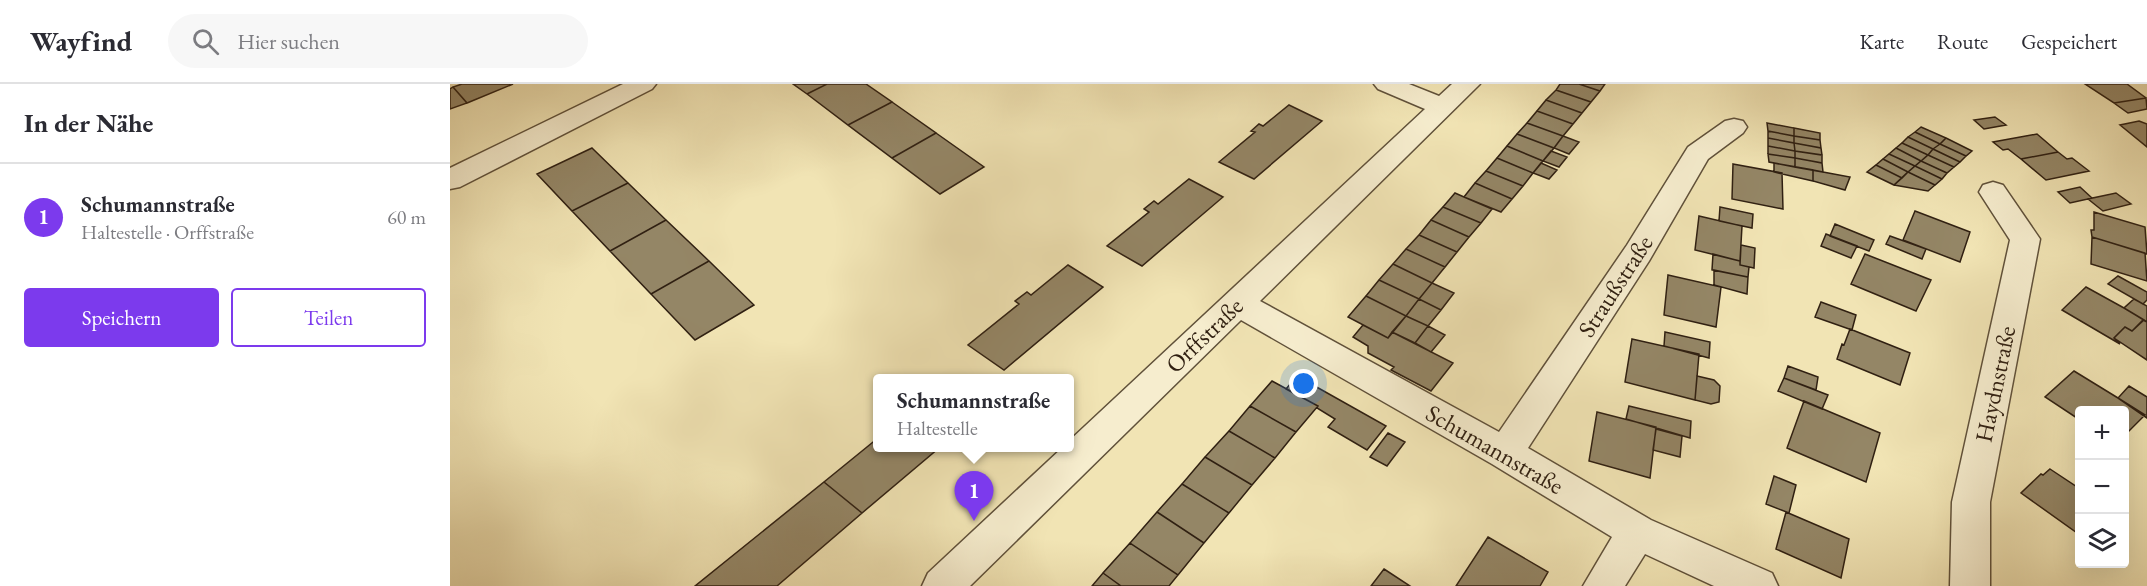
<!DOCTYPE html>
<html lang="de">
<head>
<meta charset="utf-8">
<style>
  body { margin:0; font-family:"EB Garamond",serif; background:#f7f7f7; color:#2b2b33 }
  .controls { position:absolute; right:18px; bottom:18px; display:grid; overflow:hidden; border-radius:6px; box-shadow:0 6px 24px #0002 }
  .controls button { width:54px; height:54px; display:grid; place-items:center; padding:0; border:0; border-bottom:2px solid #e1e1e2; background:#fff; color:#2b2b33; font:30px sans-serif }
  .you { position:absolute; left:854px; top:300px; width:21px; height:21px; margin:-15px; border:4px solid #fff; border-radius:50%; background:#1a73e8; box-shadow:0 0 0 9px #1a73e833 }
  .badge { display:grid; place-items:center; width:39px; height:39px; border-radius:50%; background:#7c3aed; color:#fff; font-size:20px; font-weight:700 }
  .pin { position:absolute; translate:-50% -50px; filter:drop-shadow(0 2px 3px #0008) }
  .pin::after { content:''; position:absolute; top:32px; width:21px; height:18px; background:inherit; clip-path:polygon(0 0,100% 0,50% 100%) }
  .popup { position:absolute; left:423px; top:290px; width:201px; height:78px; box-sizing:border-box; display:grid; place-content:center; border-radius:6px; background:#fff; filter:drop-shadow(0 2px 4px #0005); font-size:20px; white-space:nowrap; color:#7c7c81 }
  .popup b { font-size:22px; color:#2b2b33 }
  .popup::after { content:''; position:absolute; left:50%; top:100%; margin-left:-12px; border:12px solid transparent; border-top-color:#fff }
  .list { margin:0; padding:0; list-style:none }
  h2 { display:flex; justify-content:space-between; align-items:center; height:78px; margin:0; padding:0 24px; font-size:26px }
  h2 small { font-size:20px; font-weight:400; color:#7c7c81 }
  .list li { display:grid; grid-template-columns:39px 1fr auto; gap:18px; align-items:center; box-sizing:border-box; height:108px; padding:0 24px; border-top:2px solid #e1e1e2 }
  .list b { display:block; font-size:22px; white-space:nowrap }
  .list p { margin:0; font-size:20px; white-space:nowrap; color:#7c7c81 }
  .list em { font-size:20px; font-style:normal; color:#7c7c81 }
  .actions { display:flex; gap:12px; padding:18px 24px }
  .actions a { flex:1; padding:14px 0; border:2px solid #7c3aed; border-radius:6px; text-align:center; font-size:21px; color:#7c3aed }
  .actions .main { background:#7c3aed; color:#fff }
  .icon { flex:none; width:33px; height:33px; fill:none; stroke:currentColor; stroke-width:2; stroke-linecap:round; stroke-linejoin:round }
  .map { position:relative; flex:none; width:1697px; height:502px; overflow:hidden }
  header { display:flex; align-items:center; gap:36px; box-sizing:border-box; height:84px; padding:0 30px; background:#fff; border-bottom:2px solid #e1e1e2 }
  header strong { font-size:28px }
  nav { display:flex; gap:33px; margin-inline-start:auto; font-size:21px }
  .search { width:420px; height:54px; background:#f7f7f7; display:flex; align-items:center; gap:15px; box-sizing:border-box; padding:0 21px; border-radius:33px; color:#7c7c81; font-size:22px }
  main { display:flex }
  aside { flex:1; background:#fff }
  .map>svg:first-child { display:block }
</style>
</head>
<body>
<header>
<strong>Wayfind</strong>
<div class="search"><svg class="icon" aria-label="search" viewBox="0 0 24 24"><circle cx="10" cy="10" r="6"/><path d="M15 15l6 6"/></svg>Hier suchen</div>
<nav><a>Karte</a><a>Route</a><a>Gespeichert</a></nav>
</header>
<main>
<aside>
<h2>In der Nähe<small></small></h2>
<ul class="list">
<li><span class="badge">1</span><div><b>Schumannstraße</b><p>Haltestelle · Orffstraße</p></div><em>60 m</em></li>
</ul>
<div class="actions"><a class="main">Speichern</a><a>Teilen</a></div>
</aside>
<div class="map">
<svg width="1697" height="502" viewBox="0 0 1697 502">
  <rect width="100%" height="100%" fill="#f1e4b4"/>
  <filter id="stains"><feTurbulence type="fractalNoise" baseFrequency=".00333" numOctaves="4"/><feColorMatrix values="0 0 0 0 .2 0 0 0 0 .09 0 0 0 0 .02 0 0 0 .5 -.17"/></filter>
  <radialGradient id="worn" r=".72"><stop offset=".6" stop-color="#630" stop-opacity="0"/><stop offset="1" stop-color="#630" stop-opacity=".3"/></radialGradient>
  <!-- building -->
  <path fill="#948666" stroke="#302012" stroke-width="1.5" d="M12,0h51l-46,19 -14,-16z
    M343,0h34l-20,10z
    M377,0h39l26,18 -44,23 -41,-31z
    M1110,0h19l21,7 -9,11 -35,-12z
    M1129,0h26l-5,7z
    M1635,0h42l19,14 -32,5z
    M3,3l14,16 -17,6v-20z
    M1106,6l35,12 -9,11 -36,-13z
    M1696,14l1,11 -19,4 -14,-10z
    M1096,16l36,13 -9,11 -36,-13z
    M442,18l44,31 -44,25 -44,-33z
    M839,21l33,16 -68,58 -35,-17 36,-30 -4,-1 8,-7 4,2z
    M1087,27l36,13 -10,12 -36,-13z
    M1545,33l11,8 -22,4 -10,-9z
    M1689,37l8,3v23l-27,-22z
    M1077,39l36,13 -9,12 -37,-14z
    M1317,39l27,5v8l-26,-5z
    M1471,43l25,11 -6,6 -25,-12z
    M1344,44l26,5v7l-26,-4z
    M1318,47l26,5v7l-26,-5z
    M1465,48l25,12 -7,5 -25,-12z
    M486,49l48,34 -44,27 -48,-36z
    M1067,50l37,14 -11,13 -36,-15z
    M1587,50l21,18 -37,7 -13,-10 -5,1 -10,-8z
    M1113,52l16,6 -10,12 -15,-6z
    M1344,52l26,4 1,8 -27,-5z
    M1458,53l25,12 -5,6 -26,-12z
    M1318,54l26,5 1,8 -27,-5z
    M1496,54l26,13 -6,5 -26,-12z
    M1344,59l27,5 1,7 -27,-4z
    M1452,59l26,12 -7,6 -25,-13z
    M1490,60l26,12 -6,6 -27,-13z
    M1057,62l36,15 -10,12 -36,-15z
    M1318,62l27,5v7l-27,-4z
    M142,64l36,35 -56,28 -35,-37z
    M1446,64l25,13 -6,5 -26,-12z
    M1483,65l27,13 -6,5 -26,-12z
    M1101,67l16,6 -8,10 -16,-6z
    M1345,67l27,4v8l-27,-5z
    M1608,68l9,7 5,-1 17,13 -43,9 -25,-21z
    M1318,70l27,4v9l-26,-5z
    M1439,70l26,12 -7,6 -25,-13z
    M1478,71l26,12 -7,6 -26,-12z
    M1047,74l36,15 -10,13 -37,-15z
    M1345,74l27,5 1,9 -28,-5z
    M1433,75l25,13 -6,6 -26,-13z
    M1471,77l26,12 -5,6 -27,-13z
    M1091,79l16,7 -8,9 -16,-6z
    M1324,79l39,7v11l-39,-9z
    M1283,80l49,9 1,36 -51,-10z
    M1426,81l26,13 -8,7 -27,-13z
    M1465,82l27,13 -7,6 -27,-13z
    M1363,86l10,2 27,5 -5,13 -32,-9z
    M1036,87l37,15 -11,13 -37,-16z
    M1458,88l27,13 -7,6 -34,-6z
    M739,95l34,18 -81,69 -35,-20 42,-34 -5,-3 10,-8 4,3z
    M178,99l38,37 -56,31 -38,-40z
    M1025,99l37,16 -11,13 -37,-15z
    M1630,103l12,11 -22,5 -12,-11z
    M1005,109l9,4 28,12 -11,14 -38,-16z
    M1666,109l15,11 -28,7 -15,-12z
    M993,123l38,16 -12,14 -38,-17z
    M1270,123l33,7 -1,14 -33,-7z
    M1465,127l55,21 -10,30 -57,-22z
    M1644,128l51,15 2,27 -55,-17 -1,-7h3z
    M1249,132l43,10 -2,35 -45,-11z
    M216,136l43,41 -58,33 -41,-43z
    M981,136l38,17 -12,15 -38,-17z
    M1385,140l39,16 -5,11 -39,-15z
    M1376,150l31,12 -6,12 -30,-12z
    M969,151l38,17 -12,15 -39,-18z
    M1440,152l36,13 -4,10 -36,-15z
    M1642,153l53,16 2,28 -56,-17z
    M1291,161l14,3 -1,20 -14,-3z
    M956,165l39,18 -13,16 -39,-19z
    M1263,170l27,7v4l9,2 -1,10 -36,-7z
    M1415,170l66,26 -15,31 -65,-27z
    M259,177l45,44 -59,35 -44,-46z
    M943,180l39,19 -13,16 -40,-19z
    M618,181l35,22 -99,83 -36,-25 51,-41 -4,-3 12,-9 4,3z
    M1264,186l34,7 -1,17 -33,-9z
    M1218,191l53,12 -5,40 -52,-12z
    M1668,192l29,16v8l-4,4 -35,-20z
    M929,196l40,19 -13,17 -40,-20z
    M982,199l22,10 -13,17 -22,-11z
    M1636,203l38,21 20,12 -12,11 -7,-4 -11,11 6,6 -58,-34z
    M916,212l40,20 -18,22 -40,-21z
    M969,215l22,11 -13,16 -22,-10z
    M1684,215l13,7v16l-23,-14z
    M1371,218l35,13 -4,15 -37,-13z
    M956,232l22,10 -13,17 -23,-11z
    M1693,236l4,2v38l-33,-22 11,-11 7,4z
    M913,241l25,13 4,-6 61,31 -22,28 -40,-21 3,-3 -26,-14v-7l-15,-9z
    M978,242l17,9 -14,17 -16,-9z
    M1400,245l60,24 -10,32 -63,-26 5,-15 2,1z
    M1215,248l45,10 -1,16 -45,-12z
    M1182,255l67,15 -4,46 -70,-18z
    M1338,282l30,11 -2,13 -32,-12z
    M1624,287l44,27 27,17 -21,21v-26h-44v10l-35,-23z
    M847,292l89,50 -19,24 -39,-23 7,-8 -18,-11 1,-2 -32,-17z
    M1247,292l17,4 6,6 -1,16 -8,2 -16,-4z
    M1334,294l44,17 -6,14 -44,-18z
    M822,297l46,25 -22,26 -46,-26z
    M1679,302l18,11v21l-29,-20z
    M1354,317l76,32 -14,49 -79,-34z
    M800,322l46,26 -21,26 -46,-27z
    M1179,322l62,15 -1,17 -64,-19z
    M1147,328l59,15 -6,51 -61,-17z
    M1206,345l26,7 -2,21 -27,-7z
    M779,347l46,27 -23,27 -47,-28z
    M938,349l17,9 -18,24 -17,-9z
    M428,354v10h61l-77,65 -38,-31z
    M755,373l47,28 -23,28 -47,-29z
    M1600,385l30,20v46l-59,-42 20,-19 2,1z
    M1324,392l22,9 -7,28 -23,-9z
    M374,398l38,31 -85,73h-82z
    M732,400l47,29 -25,30 -47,-31z
    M707,428l47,31 -26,32 -48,-32z
    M1336,428l63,27 -8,39 -65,-29z
    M1038,453l60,35 -8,14h-84z
    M680,459l48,32 -9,11h-48l-18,-13z
    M934,485l26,17h-39z
    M653,489l18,13h-29z"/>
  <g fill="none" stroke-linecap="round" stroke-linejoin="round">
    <!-- minor casing -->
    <g stroke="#60513a" stroke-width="3">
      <path id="minor" d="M173,0h33l-4,5 -192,98 -10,2v-21z
        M924,0h35l30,12 13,-12h28l-220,217 239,131 128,-187 61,-98 37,-26 9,-2 9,2 4,6 -4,6 -35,26 -59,102 -121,187 123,72 121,53 6,13h-64l-69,-32 -20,32h-42l29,-49 -120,-73 -251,-144 -271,266h-48l6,-13 134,-125h8v-8l355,-331 -47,-20z
        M1543,98l10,3 37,54 -50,263v84h-40l2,-84 58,-262 -31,-48 4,-7z"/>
    </g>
    <!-- minor -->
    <use href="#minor" fill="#f6edce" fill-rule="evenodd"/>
  </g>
  <g text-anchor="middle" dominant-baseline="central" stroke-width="4.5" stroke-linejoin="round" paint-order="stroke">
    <!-- street labels -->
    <g font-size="24" fill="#302012" stroke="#f6edce">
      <text transform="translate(1165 202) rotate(-57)">Straußstraße</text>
      <text transform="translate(754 251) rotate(-44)">Orffstraße</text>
      <text transform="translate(1545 300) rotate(-78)">Haydnstraße</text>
      <text transform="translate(1045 365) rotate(30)">Schumannstraße</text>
    </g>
  </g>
  <rect width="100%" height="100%" filter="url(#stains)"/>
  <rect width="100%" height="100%" fill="url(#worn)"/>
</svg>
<div class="controls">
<button>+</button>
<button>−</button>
<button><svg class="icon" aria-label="layers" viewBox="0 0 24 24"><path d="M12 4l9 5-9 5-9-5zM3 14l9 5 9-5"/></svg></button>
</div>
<div class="you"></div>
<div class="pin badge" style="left:524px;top:437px">1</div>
<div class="popup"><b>Schumannstraße</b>Haltestelle</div>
</div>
</main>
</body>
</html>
